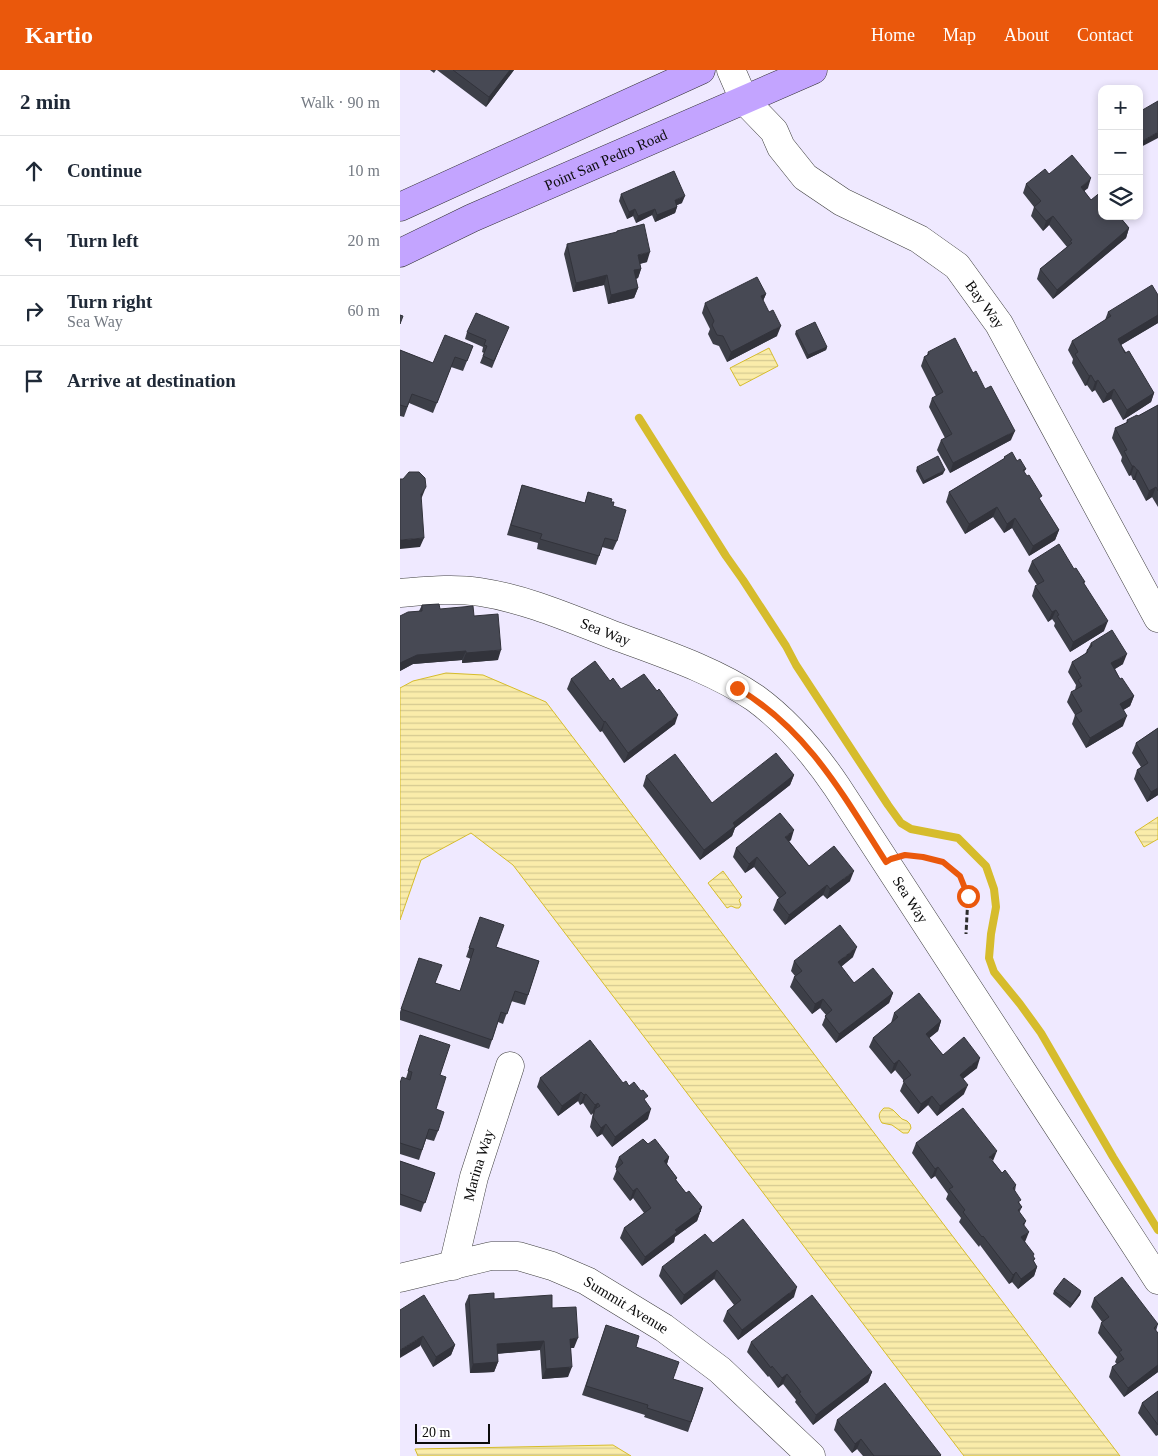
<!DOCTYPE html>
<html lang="en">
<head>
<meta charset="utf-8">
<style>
  body { margin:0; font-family:"Times New Roman",serif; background:#f2f2f3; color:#1f2937 }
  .controls { position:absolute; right:15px; top:15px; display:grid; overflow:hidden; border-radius:10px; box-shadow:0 2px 8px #0003 }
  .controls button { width:45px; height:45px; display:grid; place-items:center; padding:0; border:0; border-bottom:1px solid #e0e1e3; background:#fff; color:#1f2937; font:25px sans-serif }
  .scale { position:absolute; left:15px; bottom:12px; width:75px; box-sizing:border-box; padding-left:5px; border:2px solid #0b0b0b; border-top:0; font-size:14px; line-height:18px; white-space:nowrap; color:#0b0b0b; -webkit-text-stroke:4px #fff; paint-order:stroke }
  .stop { position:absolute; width:15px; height:15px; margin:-11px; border:4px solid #ea580c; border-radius:50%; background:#fff }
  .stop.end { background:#ea580c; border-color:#fff; box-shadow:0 1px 5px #0008 }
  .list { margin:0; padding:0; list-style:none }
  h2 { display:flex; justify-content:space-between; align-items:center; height:65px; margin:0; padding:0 20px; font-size:21px }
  h2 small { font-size:16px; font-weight:400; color:#747a83 }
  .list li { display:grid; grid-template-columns:32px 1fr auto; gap:15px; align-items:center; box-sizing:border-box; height:70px; padding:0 20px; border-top:1px solid #e0e1e3 }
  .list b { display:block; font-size:19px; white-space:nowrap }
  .list p { margin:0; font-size:16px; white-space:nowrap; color:#747a83 }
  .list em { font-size:16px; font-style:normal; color:#747a83 }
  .icon { flex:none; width:28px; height:28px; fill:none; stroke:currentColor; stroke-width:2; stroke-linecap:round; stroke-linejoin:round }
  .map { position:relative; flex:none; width:758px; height:1386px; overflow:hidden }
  header { display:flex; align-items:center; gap:30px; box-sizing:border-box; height:70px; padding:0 25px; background:#ea580c; color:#fff }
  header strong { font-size:24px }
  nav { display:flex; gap:28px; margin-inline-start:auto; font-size:18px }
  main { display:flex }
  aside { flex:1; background:#fff }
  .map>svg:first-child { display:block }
</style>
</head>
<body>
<header>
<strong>Kartio</strong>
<nav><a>Home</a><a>Map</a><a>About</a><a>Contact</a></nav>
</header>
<main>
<aside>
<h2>2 min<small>Walk · 90 m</small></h2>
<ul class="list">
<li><svg class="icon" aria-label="ahead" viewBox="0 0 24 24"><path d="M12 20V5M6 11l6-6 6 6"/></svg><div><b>Continue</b></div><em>10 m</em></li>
<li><svg class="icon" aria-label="left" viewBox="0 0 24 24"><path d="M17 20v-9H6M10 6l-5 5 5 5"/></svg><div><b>Turn left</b></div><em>20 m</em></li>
<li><svg class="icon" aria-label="right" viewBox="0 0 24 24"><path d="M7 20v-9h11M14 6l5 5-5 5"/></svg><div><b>Turn right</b><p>Sea Way</p></div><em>60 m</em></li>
<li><svg class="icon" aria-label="arrive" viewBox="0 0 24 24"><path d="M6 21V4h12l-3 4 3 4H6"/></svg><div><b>Arrive at destination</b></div></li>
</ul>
</aside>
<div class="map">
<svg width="758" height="1386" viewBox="0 0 758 1386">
  <defs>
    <pattern id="water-rules" width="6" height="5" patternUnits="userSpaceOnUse" patternTransform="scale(1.25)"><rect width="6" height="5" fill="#faecaa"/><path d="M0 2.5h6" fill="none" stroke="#d5c991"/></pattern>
  </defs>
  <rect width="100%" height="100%" fill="#efe9ff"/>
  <!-- water -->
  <path fill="url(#water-rules)" stroke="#d6bc2c" d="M369,278l9,18 -38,20 -10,-18z
    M46,603l37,2 63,27 574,754h-156l-451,-591 -42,-32 -50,27 -21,60v-232l13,-7z
    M758,747v22l-14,8 -9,-15z
    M323,801l19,26 -3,3 2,5 -2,3h-3l-5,-2 -4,2 -19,-25z
    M484,1038h5l4,2 9,9 5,2 3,3 1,4 -3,5h-5l-11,-8 -10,-2c-4,-6 -4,-10 2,-15z
    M213,1375l18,11h-213l-3,-7z"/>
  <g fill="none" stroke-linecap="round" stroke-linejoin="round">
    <!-- stream -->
    <path stroke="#d6bc2c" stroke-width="8" d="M239,348l87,138 17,24 43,66 10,19 92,140 13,18 10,6 47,9 28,28 8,23 2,18 -5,27 -2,24 5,14 26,32 21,29 72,124 45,73"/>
    <!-- minor casing -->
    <g stroke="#3e3e3e" stroke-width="29">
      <g id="minor">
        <path id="s1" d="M331,0l13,30 30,31 7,16 24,30 37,25 77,37 38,27 42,58 159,294"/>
        <path id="s2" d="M0,523c26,-2 53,-5 80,-1 46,7 89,26 133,43 48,18 99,34 142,63 33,24 59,55 82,89l321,493"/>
        <path id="s3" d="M53,1196l21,-89 36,-111"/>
        <path id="s4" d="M0,1208l91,-22h27l34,10 35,15 77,47 56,42 91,86"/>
      </g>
    </g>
    <!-- secondary casing -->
    <g stroke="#2d2d2d" stroke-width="29">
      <g id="secondary">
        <path d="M0,137l301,-137"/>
        <path id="s5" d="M0,183l72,-35 341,-148"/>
      </g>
    </g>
    <!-- path -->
    <path stroke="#2d2d2d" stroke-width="3" stroke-dasharray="5 2.5" stroke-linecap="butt" d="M512,785l31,6 17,14 8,21 -2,38"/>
    <!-- minor -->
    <use href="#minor" stroke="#fff" stroke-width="28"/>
    <!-- secondary -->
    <use href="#secondary" stroke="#c3a4ff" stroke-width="28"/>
  </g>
  <!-- wall -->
  <path fill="#3d3f48" d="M30,0h6l-2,3z
    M37,0h77l-28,37z
    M649,104l39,14 -4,3 7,9 30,16v2l8,10 -3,10 -73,61 -16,-20 3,-10 27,-22 -18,-22 -6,6 -12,-15 3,-9 -11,-14 3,-9z
    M221,124l61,9 -5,2v2l-2,6 -20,9 -3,-7 -16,8 -3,-7 -6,3 -8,-18z
    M217,161l30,31 -7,2 1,5 -3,9 -2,1 2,9 -4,10 -26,6 -4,-19 -31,7 -9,-38 3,-10 49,-11z
    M366,224l-3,7 14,35 -50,26 -8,-16 -6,-2 -5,-10 2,-5 -8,-16 3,-10z
    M758,225v28l-37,22 33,48 -3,9 -28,18 -12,-21 -8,4 -8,-13 -3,2 -5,-7 -2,1 -13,-23 1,-4 -5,-9 4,-9 33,-21 3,-8z
    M396,261l31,16 -1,3 -19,9 -12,-25z
    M67,262l39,1 -14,35 -12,-5 4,-10 -2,-1 1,-5 -18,-8z
    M73,276l-10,25 -12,-4 -18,46 -24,-10 -5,14 -4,-1v-66l33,13z
    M528,282l45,21 38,67 -61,33 -13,-23 4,-10 4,-2 -16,-31 3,-9 4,-2 -15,-30 3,-9 3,-2z
    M758,335v102l-6,-10 -6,4 -11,-21h-2l-2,-5 -2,1 -8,-15 1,-4 -10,-19 3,-10 11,-5 1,-3 11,-4z
    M604,387l13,4 9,8 -2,3 16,29 19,29 -4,10 -26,16 -17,-28 -8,5 -11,-16 -28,17 -19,-32 3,-10 55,-33z
    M517,397l26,7 -20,10 -7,-13z
    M122,415l63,18 3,-11 23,10 2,4 4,35 -4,9 -11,-3 -6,18 -59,-16 1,-6 -31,-8z
    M632,491l42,8 11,13 -1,1 20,48 -34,21 -16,-26 1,-3 -3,-4 -4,3 -16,-26 3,-10 2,-1 -9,-14z
    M22,535l52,11 24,44 -36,3v-3l-49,4 -13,7v-55l19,-5z
    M691,573l32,21 -8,5 5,10 14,17 -4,10 -7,4v16l-37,22 -14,-24 3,-9 -8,-13 4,-10 4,-2 1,-5 -8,-13 4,-10 13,-8z
    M171,609l50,10 54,35 -51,39 -22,-32 -2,1 -33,-43z
    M758,658v67l-11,7 -13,-23 3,-9 4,-3 -9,-14 4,-10z
    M394,705l-4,10 -55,43 -3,8 -32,24 -57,-74 3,-10 66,27z
    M391,770l-2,1 20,25 41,15 -23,18 -4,-4 -38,30 -12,-15 4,-10 2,-2 -25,-31 -9,6 -12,-16 3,-9z
    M80,847l16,30 43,14 -14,44 -14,-4 -8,23 -5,-2 -9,27 -89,-29v-8l19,-54 16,25 25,8 11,-32 -5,-2z
    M453,887l-12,10 13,16 39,10 -4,10 -53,40 -14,-18 4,-10 -6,-7 -8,6 -22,-27 4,-10 1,-1 -4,-5 3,-10z
    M494,943l47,8 -3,10 -9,7 14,17 34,13 -14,11 1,15 -27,22 -9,-11 -10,9 -18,-23 4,-10 -9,-11 -4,4 -22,-27 4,-9 18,-15z
    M20,965l20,40 -4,34 2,22 -4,10 -8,-2 -7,21 -19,-6v-72l6,-4z
    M140,1008l83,5 6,3 17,16 2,17 -36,28 -10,-13 -5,3 -7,-10 3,-14 -2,2 -8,-12 -3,2 -2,-4 -20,15 -21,-29z
    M516,1073l77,18 9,12 14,12 -1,6 5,13 2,3 -3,6 7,8 -2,5 1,16 8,15 1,5 3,5 -3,9 -16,13 -6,-7 -3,2 -29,-39 -1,2 -20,-25 2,-4 -15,-19 2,-5 -13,-18 -4,3 -19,-26z
    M248,1074l21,13 -2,7 10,14 -1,2 10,13 16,14 -5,14 -22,16 -1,5 -32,24 -22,-28 4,-10 20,-15 -11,-15 -3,3 -17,-22 4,-10 -2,-2 4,-10z
    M0,1091l35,12 -14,39 -21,-7z
    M313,1173l81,54 -56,43 -15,-19 4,-10 7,-6 -20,-26 -33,26 -22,-29 3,-9z
    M654,1221h27l-1,4 -10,13 -17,-14z
    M69,1225l83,13 22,40h-3l-3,29 -26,2 -2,-29 -43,4 1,8 -4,10 -24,1 -5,-69z
    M694,1228l64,26 -2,7 2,2v39l-34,25 -15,-20 3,-10 5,-3 -2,-2 2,-5 -19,-24 3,-10 1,-1 -11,-15z
    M0,1240l55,35 -4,10 -18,12z
    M206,1255l30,22 37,32 30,9 -15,44 -44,-15 1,-2 -63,-20z
    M351,1272l121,30 -4,10 -55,43 -18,-23 1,-2 -13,-16 -5,4 -9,-12 -1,1 -21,-25z
    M758,1321v44l-2,1 -18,-23 4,-10z
    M437,1350l104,35v1h-78l-6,-7 -5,4 -18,-23z"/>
  <!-- shaded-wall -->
  <path fill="#32333b" d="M110,0h4l-28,37 3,-10z
    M758,62v6l-19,10v-5z
    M691,108l-3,10 -11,9 4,-10z
    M285,126l-3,7 -10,4 3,-7z
    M277,137l-2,6 -20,9 2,-7z
    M235,139l-2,7 -6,3 2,-7z
    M255,139l-3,6 -16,8 2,-7z
    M653,146l-4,9 -6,6 3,-10z
    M729,158l-3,10 -73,61 4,-9z
    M250,182l-3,10 -13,3 4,-10z
    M241,199l-3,9 -8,2 4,-10z
    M207,205l-3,10 -31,7 3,-9z
    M238,218l-4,10 -26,6 3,-9z
    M366,224l-4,9 -1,-7z
    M758,245v8l-44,26 4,-10z
    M381,256l-4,10 -50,26 4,-10z
    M427,277l-1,3 -19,9 1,-4z
    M691,305l-4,10 -2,1 4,-10z
    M698,310l-3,10 -3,2 3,-10z
    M714,319l-3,10 -8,4 4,-9z
    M754,323l-3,9 -28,18 4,-10z
    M615,361l-4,9 -61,33 3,-10z
    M732,396h2l-3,9 -2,1z
    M545,400l-2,4 -20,10 1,-3z
    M737,400h1l-3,10h-2z
    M26,417l-4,10 -5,7 4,-10z
    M756,417l-4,10 -6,4 3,-10z
    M597,437l-4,10 -28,17 4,-10z
    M615,448l-3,10 -8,5 3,-9z
    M659,460l-4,10 -26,16 4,-10z
    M24,468l-4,9 -20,2v-9z
    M656,540l-4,9 -4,3 4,-10z
    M708,551l-4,10 -34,21 3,-10z
    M101,580l-3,10 -36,3 4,-10z
    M66,581l-4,9 -49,4 -13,7v-8l17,-8z
    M727,584l-4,10 -15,9 3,-10z
    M734,626l-4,10 -13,8 3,-10z
    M278,645l-3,9 -51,39 4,-10z
    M727,646l-4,10 -37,22 4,-10z
    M205,651l-3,10 -2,1 4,-10z
    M394,705l-4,10 -55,43 -3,8 -32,24 4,-10 29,-27z
    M758,718v7l-11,7 4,-10z
    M394,760l-3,10 -9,7 3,-10z
    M357,787l-3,10 -9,6 4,-9z
    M454,801l-4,10 -23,18 3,-10z
    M427,815l-4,10 -38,30 4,-10z
    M457,877l-4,10 -19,15 4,-10z
    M493,923l-4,10 -53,40 3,-9z
    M423,929l-3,9 -8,6 3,-10z
    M541,951l-3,10 -16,13 4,-10z
    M580,988l-3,10 -21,16 4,-9z
    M499,990l-4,10 -4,4 3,-10z
    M568,1015l-4,9 -27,22 3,-10z
    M181,1022l-3,9 -20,15 4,-10z
    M186,1024l-3,9 -3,2 4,-10z
    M532,1026l-4,9 -10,9 3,-10z
    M198,1033l-3,10v-4l-2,4 -2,2 4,-10z
    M251,1039l-3,10 -36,28 3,-10z
    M206,1054l-4,10 -5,3 4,-9z
    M597,1081l-4,10 -4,-4z
    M269,1087l-3,10 -2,-6z
    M538,1097l-3,9 -4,3 4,-10z
    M237,1118l-4,10 -3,3 3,-10z
    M302,1137l-5,14 -22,16 -1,5 -32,24 3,-9z
    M629,1162l-4,10 -7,5 3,-10z
    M637,1197l-3,9 -16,13 3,-10z
    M317,1200l-3,9 -33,26 3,-10z
    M616,1202l-4,10 -3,2 4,-9z
    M397,1217l-3,10 -56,43 4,-10z
    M681,1221l-1,4 -10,13 2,-4z
    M23,1266l-3,10 -20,12v-8z
    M178,1268l-4,10h-8l4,-9z
    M144,1271l-4,9 -47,4 4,-10z
    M55,1275l-4,10 -18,12 3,-10z
    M98,1292l-4,10 -24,1 3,-9z
    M758,1295v7l-34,25 4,-9z
    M172,1297l-4,10 -26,2 4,-10z
    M472,1302l-4,10 -55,43 3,-10z
    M387,1304l-4,10 -5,4 4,-10z
    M461,1369l-4,10 -5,4 3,-9z"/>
  <!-- building -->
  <path fill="#474954" stroke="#32333b" d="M53,0h57l-21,27z
    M758,31v31l-19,11v-31z
    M672,85l19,23 -10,9 10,13 11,-9v25h17l10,12 -72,62 -17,-21 32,-26 -2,-2 2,-1 -19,-24 -7,5 -12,-14 7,-6 -15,-17 19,-15 4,5z
    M274,101l11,25 -10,4 2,7 -20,8 -2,-6 -17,7 -3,-7 -6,3 -8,-18z
    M244,154l6,28 -12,3 3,14 -7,1 4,18 -27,7 -4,-20 -31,8 -9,-39 50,-12v-1z
    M357,207l9,17 -5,2 8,16 4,-2 8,16 -50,26 -8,-16 -6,-1 -5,-10 2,-4 -9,-18z
    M752,215l6,10v20l-40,24 7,14 4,-2 25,42 -27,17 -13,-21 -7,5 -9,-14 -3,2 -4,-7 -2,1 -14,-22 3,-2 -6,-11 39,-25 -3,-4z
    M76,243l33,14 -15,34 -11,-5 4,-10 -3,-1 2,-5 -19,-8z
    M0,245l3,1 -3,8z
    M415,252l12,25 -19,8 -12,-24z
    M45,265l28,11 -6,15 -12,-4 -18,46 -25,-9 -5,13 -7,-2v-55l33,13z
    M555,268l18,35 3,-2 9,18 6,-3 24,45 -62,32 -12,-23 11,-6 -20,-36 11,-6 -19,-35 5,-3 -1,-2z
    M758,335v86l-2,-4 -7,4 -11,-21h-1l-3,-4h-2l-8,-15 3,-1 -12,-22 13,-6 -1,-2 10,-5 1,1z
    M612,382l5,9 3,-2 6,10 -3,1 4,6 2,-1 13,21 -3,2 20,32 -26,16 -18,-28 -8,6 -10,-17 -28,17 -20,-32 56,-34 -1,-1z
    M538,386l7,14 -21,11 -7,-14z
    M9,402h10l6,6 1,9 -5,7 3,44 -24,2v-61h3z
    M122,415l63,18 3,-11 24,7 -1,3h3l-1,4 13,4 -9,31 -12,-3 -6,18 -59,-17 2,-5 -31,-9z
    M659,474l15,25 2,-1 9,14h-2l25,39 -35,21 -16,-26 2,-1 -3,-5 -4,2 -17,-26 9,-5 -12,-20z
    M39,534l1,5 33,-3 1,10 24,-2 3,36 -35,3v-2l-49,4 -17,8v-47l8,-4 14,-1v-6z
    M712,560l15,24 -16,9 9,16 2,-1 12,18 -14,8 7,12 -37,22 -15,-23 7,-4 -11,-19 11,-6 -4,-6 3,-2 -9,-16 16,-10 -1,-2 5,-4 -1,-3z
    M195,591l15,20 3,-3 8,11 23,-15 13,17 2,-2 19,26 -50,38 -23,-32 -1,1 -33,-43z
    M758,658v60l-7,4 -14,-22 11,-7 -12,-20z
    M376,683l18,22 -61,48 2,3 -31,24 -58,-74 29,-22 37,49z
    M380,743l14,17 -9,7 24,29 25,-20 20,25 -24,18 -3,-4 -38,30 -12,-15 9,-7 -29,-36 -8,7 -13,-16z
    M80,847l24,8 -8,22 43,14 -11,34 -13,-4 -8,23 -6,-2 -9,28 -91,-31 18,-51 23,7 -7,18 25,8 14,-42 -5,-1z
    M440,855l17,22 -19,15 16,21 19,-15 20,25 -54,41 -14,-18 7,-6 -9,-11 -8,5 -21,-27 8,-6 -8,-10z
    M519,923l22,28 -15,13 17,21 21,-18 16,21 -20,17 8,10 -28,21 -8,-10 -11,8 -18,-23 8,-6 -12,-15 -5,4 -21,-26 25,-21 -4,-4z
    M20,965l30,10 -10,30 6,2 -10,32 8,3 -6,19 -9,-2 -7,21 -22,-7v-60l2,-6 8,3 2,-8 -4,-1z
    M190,970l33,43 3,-2 3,5 5,-4 7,9 2,-1 5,6 -4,3 7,10 -36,28 -9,-13 -5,4 -8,-11 2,-8 5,-3 -2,-3 -3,2 -9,-11 -2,1 -3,-3 -19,14 -22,-28z
    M563,1038l34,43 -8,6 13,16 3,-3 11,15 -3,3 8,12 -3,2 4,5 -4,3 8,11 -3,3 6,8 -8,5 13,17 -1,2 2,3 -2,1 4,7 -16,12 -5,-7 -3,3 -30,-39 -1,1 -19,-25 2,-2 -16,-21 4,-2 -15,-20 -3,2 -19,-26z
    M243,1069l5,5 7,-5 14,18 -5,4 13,17 -2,1 11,14 3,-2 13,16 -3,2 2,2 -26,19 2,2 -32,25 -21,-29 27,-20 -14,-20 -4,3 -17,-22 7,-6 -4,-6z
    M0,1091l35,12 -10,30 -25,-9z
    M343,1149l54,68 -55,43 -15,-19 14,-11 -24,-30 -33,25 -22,-28 43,-33 8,9z
    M722,1207l36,47 -4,4 4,5v32l-30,23 -16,-21 12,-8 -5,-7 3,-2 -21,-27 8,-6 -15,-19z
    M664,1208l17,13 -9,13 -18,-13z
    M94,1223v6l58,-4v13l24,-1 2,31 -8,1 2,28 -26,2 -2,-28 -47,3 1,18 -25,2 -4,-69z
    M24,1225l31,50 -19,12 -13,-21 -23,14v-40z
    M412,1225l60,77 -56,43 -17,-22 2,-1 -14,-18 -5,4 -10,-12 -1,2 -20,-26z
    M206,1255l33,11 -3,11 43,15 -6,17 30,9 -12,34 -44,-14 1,-3 -62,-19z
    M485,1313l56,72 -1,1h-66l-13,-17 -6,5 -18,-24z
    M758,1321v34l-16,-22z"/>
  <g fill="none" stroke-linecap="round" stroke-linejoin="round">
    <!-- route -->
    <path stroke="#ea580c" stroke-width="6" d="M337,618c71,42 106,107 149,174l5,-3 14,-4 18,2 20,5 17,14 8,20"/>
  </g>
  <g text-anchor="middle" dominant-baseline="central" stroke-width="5" stroke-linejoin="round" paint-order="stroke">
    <!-- street labels -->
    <g font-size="15" fill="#0b0b0b" stroke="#fff">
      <text stroke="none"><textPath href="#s5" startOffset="226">Point San Pedro Road</textPath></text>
      <text stroke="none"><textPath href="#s1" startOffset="356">Bay Way</textPath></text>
      <text stroke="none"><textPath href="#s2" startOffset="212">Sea Way</textPath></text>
      <text stroke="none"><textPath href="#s2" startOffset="632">Sea Way</textPath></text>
      <text stroke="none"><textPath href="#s3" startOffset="104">Marina Way</textPath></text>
      <text stroke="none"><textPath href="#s4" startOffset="240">Summit Avenue</textPath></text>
    </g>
  </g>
</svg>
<div class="controls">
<button>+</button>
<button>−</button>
<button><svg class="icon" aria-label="layers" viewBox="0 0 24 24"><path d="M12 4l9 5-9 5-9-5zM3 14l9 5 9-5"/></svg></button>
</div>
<div class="scale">20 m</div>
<div class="stop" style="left:568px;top:826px"></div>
<div class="stop end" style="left:337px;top:618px"></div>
</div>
</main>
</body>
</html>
